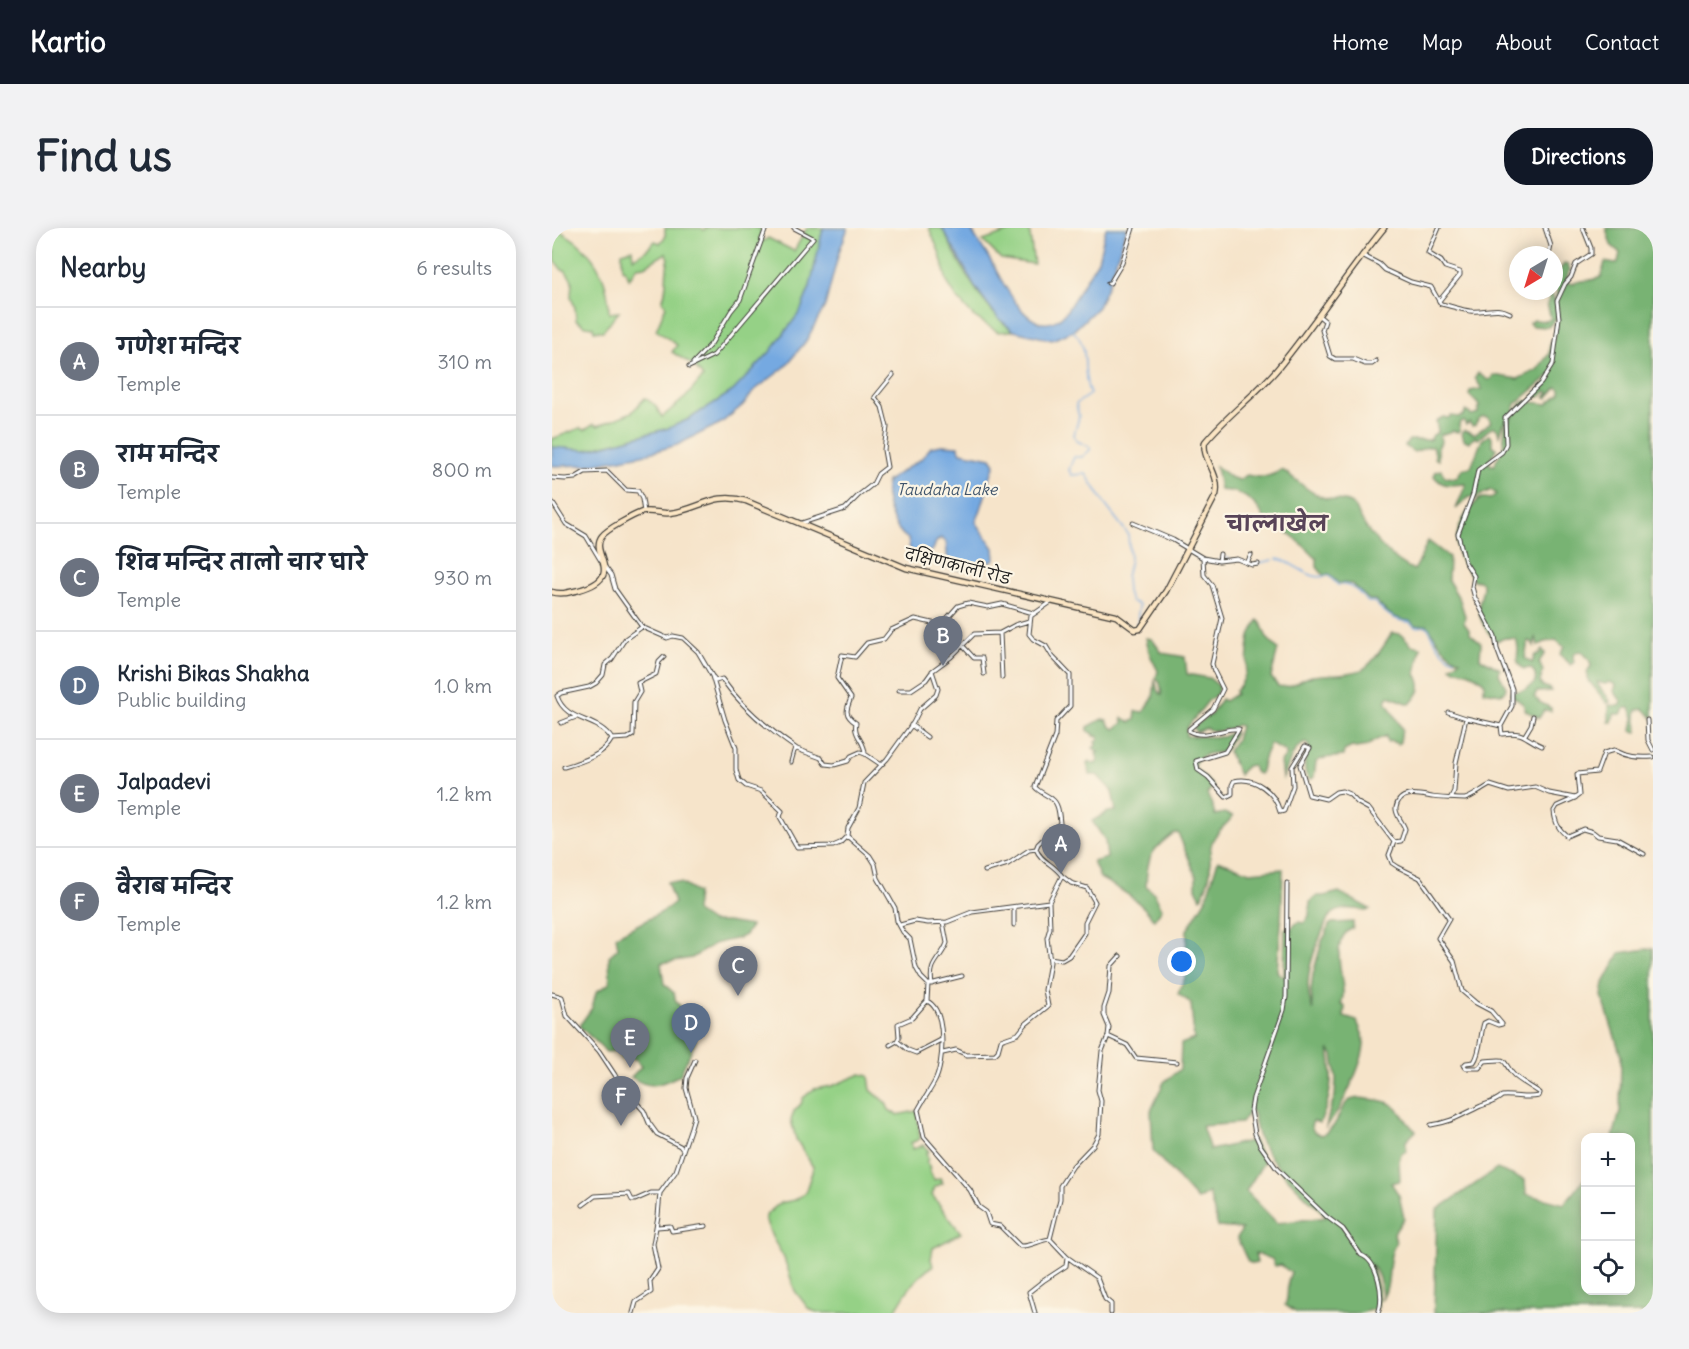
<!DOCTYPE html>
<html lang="en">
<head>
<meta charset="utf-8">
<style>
  body { margin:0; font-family:Delius,"Playpen Sans Deva",sans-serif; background:#f2f2f3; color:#1f2937 }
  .controls { position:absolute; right:18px; bottom:18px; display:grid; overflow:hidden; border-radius:12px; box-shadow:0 3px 15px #0003 }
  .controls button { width:54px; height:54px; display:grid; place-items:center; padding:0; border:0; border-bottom:2px solid #e0e1e3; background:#fff; color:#1f2937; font:30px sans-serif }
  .compass { position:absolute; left:957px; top:18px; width:54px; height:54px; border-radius:50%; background:#fff; box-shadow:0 3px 15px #0003; rotate:218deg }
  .you { position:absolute; left:630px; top:734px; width:21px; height:21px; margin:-15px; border:4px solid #fff; border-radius:50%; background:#1a73e8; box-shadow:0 0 0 9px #1a73e833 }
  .badge { display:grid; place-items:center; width:39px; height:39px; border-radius:50%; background:#111827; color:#fff; font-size:20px; font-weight:700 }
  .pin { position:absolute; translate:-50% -50px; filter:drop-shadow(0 2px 3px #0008) }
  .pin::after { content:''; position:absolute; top:32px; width:21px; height:18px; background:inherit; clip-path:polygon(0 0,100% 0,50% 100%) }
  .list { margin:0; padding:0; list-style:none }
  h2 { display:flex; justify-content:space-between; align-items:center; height:78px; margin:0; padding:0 24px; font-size:26px }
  h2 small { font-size:20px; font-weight:400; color:#747a83 }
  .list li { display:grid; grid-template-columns:39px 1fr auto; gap:18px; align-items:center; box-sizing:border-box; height:108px; padding:0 24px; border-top:2px solid #e0e1e3 }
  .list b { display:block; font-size:22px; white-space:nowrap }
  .list p { margin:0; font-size:20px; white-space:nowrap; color:#747a83 }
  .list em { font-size:20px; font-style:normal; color:#747a83 }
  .icon { flex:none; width:33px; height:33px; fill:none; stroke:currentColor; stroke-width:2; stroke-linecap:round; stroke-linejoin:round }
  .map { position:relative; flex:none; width:1101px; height:1085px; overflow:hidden; border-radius:24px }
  header { display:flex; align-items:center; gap:36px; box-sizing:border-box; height:84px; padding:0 30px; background:#111827; color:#fff }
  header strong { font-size:28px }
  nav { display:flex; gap:33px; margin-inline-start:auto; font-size:21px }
  .intro { display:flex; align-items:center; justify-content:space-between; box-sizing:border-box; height:144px; padding:0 36px }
  h1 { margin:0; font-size:42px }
  .button { padding:15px 27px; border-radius:24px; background:#111827; color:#fff; font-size:21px; font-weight:700 }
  main { display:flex; gap:36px; padding:0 36px }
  aside { flex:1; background:#fff; border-radius:24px; box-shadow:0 3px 15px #0003 }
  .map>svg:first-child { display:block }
</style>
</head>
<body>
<header>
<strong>Kartio</strong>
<nav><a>Home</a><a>Map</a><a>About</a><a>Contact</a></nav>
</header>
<div class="intro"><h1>Find us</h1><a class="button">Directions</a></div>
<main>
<aside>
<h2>Nearby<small>6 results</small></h2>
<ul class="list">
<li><span class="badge" style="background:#6b7280">A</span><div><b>गणेश मन्दिर</b><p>Temple</p></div><em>310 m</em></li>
<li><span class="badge" style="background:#6b7280">B</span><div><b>राम मन्दिर</b><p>Temple</p></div><em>800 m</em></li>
<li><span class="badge" style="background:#6b7280">C</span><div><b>शिव मन्दिर तालो चार घारे</b><p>Temple</p></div><em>930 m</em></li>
<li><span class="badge" style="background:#5c6f8a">D</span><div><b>Krishi Bikas Shakha</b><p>Public building</p></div><em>1.0 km</em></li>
<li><span class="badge" style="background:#6b7280">E</span><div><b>Jalpadevi</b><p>Temple</p></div><em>1.2 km</em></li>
<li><span class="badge" style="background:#6b7280">F</span><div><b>वैराब मन्दिर</b><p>Temple</p></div><em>1.2 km</em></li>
</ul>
</aside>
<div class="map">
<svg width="1101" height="1085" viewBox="0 0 1101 1085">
  <rect width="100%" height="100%" fill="#fcf5e5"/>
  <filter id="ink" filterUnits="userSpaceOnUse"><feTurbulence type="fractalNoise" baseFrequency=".0167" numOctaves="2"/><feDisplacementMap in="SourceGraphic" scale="12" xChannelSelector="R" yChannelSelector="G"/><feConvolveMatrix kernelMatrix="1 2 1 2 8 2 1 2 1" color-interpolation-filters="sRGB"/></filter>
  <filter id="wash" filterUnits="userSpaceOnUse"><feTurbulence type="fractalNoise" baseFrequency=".008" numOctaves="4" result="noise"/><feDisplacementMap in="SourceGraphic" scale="24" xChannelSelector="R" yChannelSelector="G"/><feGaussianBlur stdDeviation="1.35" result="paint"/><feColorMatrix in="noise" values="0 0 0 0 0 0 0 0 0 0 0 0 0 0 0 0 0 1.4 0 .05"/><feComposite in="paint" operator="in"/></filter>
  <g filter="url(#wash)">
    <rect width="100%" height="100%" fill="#f6e4ca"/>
    <!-- green -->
    <path fill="#95d186" stroke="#587651" stroke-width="1.5" d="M3,0c8,5 18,10 24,16 21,18 30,42 30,69l10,-1 -16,19h-9l-1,-4 -7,-1 -10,-6 -1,-12 -4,-11 1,-17 -7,-10h-3l-7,-9 -1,-11 -2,-2v-16z
      M113,0h36l3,2 2,-2h55l-1,4 2,1 -3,5 5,3 4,-3 26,13 13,-23h16l-13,59 -10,25 -30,40 -37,39 -44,28 -20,9 -84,22 -33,-3v-8l28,-11 5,2 9,-6 4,2 34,-14 13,-14 10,7 7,12 24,-20 17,-20 -9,-11 -22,-14 5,-7 -21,-15 10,-24 -4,-5c7,-14 2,-28 7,-43l-3,-5 -21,13 -8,1 -8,12 -3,-8 -4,-2v-17l10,-3 1,9c10,-4 16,-9 22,-17l5,2 5,-6z
      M377,0h13c16,33 41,83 72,103l-16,1 -25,-16 -16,-18 -10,-16 -7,-28z
      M468,0h9l5,36 -33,-5 -18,-18z
      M309,846l8,2 2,14 15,13 3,7 8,5 20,-4 3,28 -9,4 2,6 10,-4 6,6 -3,2 2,6 -2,3 4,5 -1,2 5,11 6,-2 3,5 -8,4 -3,8 29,38 -28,15 -2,11 2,7c-18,11 -29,29 -39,47h-77l-9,-5 -13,-17 -11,-33 -12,-21 -7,-18 2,-5 13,-11 15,-3 10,-7 7,-21 1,-5 -17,-28 -5,-19 3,-9 7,-7 2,-6 11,-9 18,-3z"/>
    <!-- forest -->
    <path fill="#78b373" stroke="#4a6848" stroke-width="1.5" fill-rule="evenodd" d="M1054,0h47v490l-9,-9 -7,1c-3,8 3,16 0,22l-5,-1 2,-14 -4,-9h-5l-4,6h-7l-2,8h-3v-17l11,1 2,-4 -8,-11 2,-6 -6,-3 -5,2 -8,-2c2,8 11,12 13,20l-3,1 -18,-22 -2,-9 4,-6 -2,-7 -8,-8 -5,1 -3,5 1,5 -3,3 -11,-11 4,-7 -8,-7 -11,2 -7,4 -2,-9 -2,9 -2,-4 -4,-1 -3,17 7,5 3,-8 4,-1 3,-4 3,3 -6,9 4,9 -3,11 2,4 7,2 2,3 -14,1 -3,5 7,6 10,5v3l-7,-1 -5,8 -13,-7 -3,-7 -13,-10 1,-2c13,-1 34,-7 20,-24l-7,1c-13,-8 -2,-18 -8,-30l-11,-1 -8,3c-12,-9 -21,-26 -17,-41 2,-6 3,-9 3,-16l-4,-3 -6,-1c-3,-8 -8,-13 -12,-20 -10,-18 -2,-39 10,-52 7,-8 8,-12 19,-9l6,-5 -5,-4 -16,8 -6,-1 -13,12 10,-25c-13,0 -22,5 -32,-8l2,-5 5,-1 4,7 12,1 5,-9 9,-2 11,-27 7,-5 3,2v8l5,4 -8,12 1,4h4l9,-17 2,-21 16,-23 5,-3 21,3 13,-11v-4l-3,-2 -10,11 -2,-1 4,-4 -2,-2 -8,6 -7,1 19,-21 -2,-1 -33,28 -4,12 -9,9 -3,10 -2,-5 -5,-4 -15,13 -3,-2 -5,5 -6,-2 -2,-7 2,-3 11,4 16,-12 -3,-5c-8,-2 -10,2 -13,8l-3,1 -3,-4 -3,3 -2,-4h-3l-2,3 1,6 -2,2 -6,-1 -12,4 1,7 -3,6v12l-3,-2c0,-20 -11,-8 -21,-6l-9,-6 4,-6h21l3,-5 5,-3 -2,-11 7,-4 5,1 3,-2 9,1 4,-2 1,-4 7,4 6,-2 1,-8 -10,-10 1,-4 12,-2 -7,-11 3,-5 10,7 3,-1 2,-4 25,4 19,-9 12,-16 1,-12 4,-3 4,-19 -2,-1 -8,8 -16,-1 -3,-3 5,-3 13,1 4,-3 -4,-14 3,-9h3l1,6 2,-1 2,-8c-9,-11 0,-19 6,-28l4,1 2,5 -4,10 5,4c10,-5 20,-2 30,-7l4,-15 10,2 3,-2 2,-9 -9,-8z
      M664,238l14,11 9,3 8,-5c14,4 22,2 35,-5 15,9 29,26 47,29 11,2 18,0 26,8 3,3 3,8 6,12 10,19 33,42 53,51 6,-8 9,-19 14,-29l21,16 -1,23 12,20 5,16 -1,7 6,8v3l11,9 -1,15 20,11 -1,5 7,13 -1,4 -4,3 -18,-3 2,-7c-6,-8 -19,-14 -30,-14l-4,-3 9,-7c-17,-7 -23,-21 -33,-35l-12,1 -5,-5c-15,-1 -25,-9 -35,-21h-6l-17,-16 -14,-1 -10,-9 -4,2 -7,-9v-8c-14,-14 -33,-34 -52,-37 -3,-14 -20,-29 -35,-31 -3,-1 -7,0 -10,-1z
      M706,392l3,3 6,15 11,11 -7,28 7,9c13,3 22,-7 34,-10 12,-2 42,-1 51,-7 11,-6 22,-25 29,-36 9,-1 14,5 19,12l10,2 -5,27c8,13 4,19 -6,30l-21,-8 -3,5 16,28 -2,13 -2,2 -7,-3 -4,1 -1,-6c-5,2 -14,5 -18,10l-12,2 -4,-1 -8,4 -1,5c-9,2 -19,0 -27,6l-2,15 -4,3c-9,-9 -5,-23 -1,-34l-3,-3c-14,4 -17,22 -23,35l-2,-16 5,-6v-4l-16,-8 -5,11 -5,19 -4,-1 -4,-8 -6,1 -7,9 -11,-24 8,-11 4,-14 -3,-1c-9,5 -22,9 -31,3l-10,4 -3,-4 14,-12h3l11,-17 4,2 11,-7 -1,-3c18,-17 9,-37 16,-58 2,-4 5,-9 7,-13z
      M594,410l6,1 10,14 23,4 2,17 22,4 10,8 -2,8 -9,7 -22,28v7l36,1 12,-5 1,1 -12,19 -16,2 -11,6 -1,8 18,18 -6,8 6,13 2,8 9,-2 9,3c-5,7 -15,15 -19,22 -6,11 -3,22 -4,34 -1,8 -5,16 -7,24l-2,2 -5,-10v-12l-18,-43h-4c-23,18 -27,22 -28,53l9,8 7,15 -8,11c-14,-20 -34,-31 -54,-42l-7,-16 14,-4 -2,-18 -13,-19 16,-9 8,-1 -4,-20 -15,-16h-7l-3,-12 3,-2 1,2 5,1 2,-4 -2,-7 3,-1 -6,-4 4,-3 -1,-4 3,-2v-3h-5v-2l-6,-3v-4l14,-8 5,1 3,6 5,3 8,-6 -1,-6 8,5 5,-2 1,-9 8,1 9,-14 2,-18 3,12 4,3 -2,-12 -4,-5 2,-7 -8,-16z
      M666,632l32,12 33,-3 -2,56 -4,47 7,5 1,-48 6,-1 7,-6 6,1 5,-7 1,-14 7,-6h7l15,-4 31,17 -3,2c-14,-3 -29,-5 -39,7 -12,30 -28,59 -15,92l-2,-19 2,-17 9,-33 5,-9 2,-7 3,-2 21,-1v6c-23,10 -11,43 -10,62 1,5 -1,10 -2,15l4,1 -1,11 13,4c2,6 6,13 7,19 2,19 -25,74 -38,87l4,-18 5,-13 1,-18 -3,-23 -4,-6c5,27 2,49 -9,74l-7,-2 -2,5 3,6 7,3c26,-9 11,-42 47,-36 7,1 16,1 23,5 11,6 15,20 25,27l-10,10v10l-5,3 -2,6 1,21 -9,2 8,12 5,23 -10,15 2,10c-11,17 -3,39 -14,56 0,-12 -3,-26 -11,-35l7,24v20l-18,5h-63l-12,-8c5,-11 0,-23 6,-32l-10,-8 -6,1 -3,-7 -17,-6 2,10 -4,1 -5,-2 -11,-24 5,-9 -24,-2 -9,-34 -12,7 -44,-49 -2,-40 13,-29 16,-13 1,-25 13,-5 -3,-36 -13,-9 7,-16 2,-48 19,-31zM699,881c5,9 4,21 9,31 16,31 43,53 67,77l-50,6 -31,-32 18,-29 -10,-22 -44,10 -8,-24 39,-3z
      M115,654l14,1 16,10 -2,18 16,11h16l24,4 -6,9 -6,3 -25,6 -22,14 -31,5 3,21 10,9 2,9 10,10 -6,5 9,4 7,19 -16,35c-19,9 -29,16 -49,2l10,-10 -5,-8h-14l-5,-8 -11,1c-8,-10 -18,-17 -27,-26l13,-18 4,-16 14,-9 -1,-27 9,-8 -2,-12 46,-24 12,-9z
      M1101,720v365h-219l3,-103 60,-41 28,11 1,14 38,10 21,-26 1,112h44v-152l-17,-1 7,-25 1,-56 -19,-60 2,-13 16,-30z"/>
    <!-- water -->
    <path fill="#74a9e1" stroke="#48627e" stroke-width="1.5" d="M271,0h25l-9,24 -14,54 -19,35 -21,26 -30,23 -12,15 -22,18 -44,22 -35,10 -54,10 -36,1v-19l35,3 82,-22 20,-9 44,-28 37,-39 30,-40 10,-25z
      M390,0h28c9,15 19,29 27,44 12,22 39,74 69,40l32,-52 8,-32h21l-20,59 -9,20 -25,24 -21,9 -38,-9 -16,-13 -22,-30z
      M390,217l16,1 3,6 30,6 4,6c-8,19 -10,39 -19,58l18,26 1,11 -9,5 -16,1 -9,5c-17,-3 -13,-14 -15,-28l-5,-4 -5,4 -3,8c-9,4 -15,8 -23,0l-2,-11c-15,-10 -26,-41 -21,-58l34,-22 10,-12z"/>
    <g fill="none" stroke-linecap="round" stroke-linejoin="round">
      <!-- stream -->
      <path stroke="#74a9e1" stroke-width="1.5" d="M521,103c19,17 7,42 17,63l-14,10 3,13 -5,18 3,6 13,6v3l-8,7h-8l-5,13 3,5 14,-1 21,33 21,27 2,25 -4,18 1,15 4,9 8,4c0,8 -3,15 -1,23
        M668,331l10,-1
        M725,331c17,2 33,24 51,16l10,10c15,-2 20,7 30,17h6c11,11 20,19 36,20l5,5 12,-1c7,12 14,30 28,33
        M707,335l14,-3"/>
    </g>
  </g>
  <g filter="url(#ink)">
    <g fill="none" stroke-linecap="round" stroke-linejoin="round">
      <!-- street casing -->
      <g stroke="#3d3a36" stroke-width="5">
        <path id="street" d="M887,0l-11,25 13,8 4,6 15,5v3l-21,26 2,3c10,2 21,6 29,7 15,2 26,-6 40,2
          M993,0l6,18 -2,9
          M810,27l17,9 6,6 26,12 20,5 8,14
          M556,55h2l12,-20 11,-35
          M767,88l6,5 -3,9 8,26 5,3h18l12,5h7l4,-3
          M141,135l18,-19 20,-33 9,-11 26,-72
          M137,139l25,-12 99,-117 -19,-10
          M0,250l13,1 10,-1 10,-6 22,-1 19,19 12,1 4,8 2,13
          M0,274l14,22 20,12 15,25
          M250,295l43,-14 14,-14 14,-11 5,-10 9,-7 -3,-17 3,-23 -5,-20 -7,-10 18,-22
          M581,295l40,17 30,18 1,17 8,10 10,33 -10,46 2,7 9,18 -10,20 -24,20v2c15,9 37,-4 50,-2l-14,23 -29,9 2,9 10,7 18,20 6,-3v-9l2,-4c21,-5 41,11 46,31l4,-1 9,-25 -1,-19 13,-21 5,2 -10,17 9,30 17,4 10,-7 6,-1 7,3 9,9 11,6 25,33 -5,13 3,8 6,4 22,11 29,41 -11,19 16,23 8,30 14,12 15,8 11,13 -4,1 -10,-4 -4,2c-4,12 -3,29 -10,39l-8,1 -2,2 2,3h13l6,-7c23,-2 16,-3 27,12 5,7 22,15 28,20l-1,3c-12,3 -24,-1 -37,0 -7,6 -13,7 -21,10 -20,9 -28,16 -50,19
          M651,330l16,3 18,-2 15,6 6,-1
          M667,333l1,-7
          M695,335l4,-8
          M53,339l6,8 4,14 27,38 25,11 6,-2 10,2 15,14 14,24 13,44 11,28v22l3,10 7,6 15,5 21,20 -2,6 17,30 36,-1 7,-3 7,-7
          M477,393l-14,4 -15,8 -26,1 -23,23 -19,14 6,18 -2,6 -16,14 -7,14 -26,36 -23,24 -5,25 -11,20 -1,8 23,20 5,8 3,14 17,30 2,13 6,11 7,7 6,29 5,9 7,7 -1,17c20,9 17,63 8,80 -5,10 -12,19 -17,29l6,27 46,53 9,17 7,5 4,12 10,2 20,20c11,1 19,-6 30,-7l17,18 30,21 8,21 6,5v9
          M448,405l2,45
          M410,417l12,13h8l2,16
          M161,449l3,4 6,-2c18,26 49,52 75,70
          M347,462h12l15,-10 5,-7
          M896,484l18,6 -10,45 -2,28 -3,6
          M914,490l35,8 11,-20v-17l-15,-40 -2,-13 -20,-38 -3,-11 2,-11 -9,-14 -7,-28 15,-40 5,-24 24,-18 4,-8 -1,-26 36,-35 12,-19 6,-46 -2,-17 8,-17 6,-7 5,-13 15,-10v-6l-8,-20
          M1095,492l1,20 5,10
          M9,495l15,-6
          M359,497l16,12
          M949,498l1,8c24,-3 21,4 40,12
          M973,507l6,-10 2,-9
          M60,511l16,-1 5,-3 1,-33 6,-10 -2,-9 18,-9 3,-12 5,-5
          M239,534l3,-11 3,-2 24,9 4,6 9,1 14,-4 3,-5 9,-4 5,2
          M328,536l-15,-10c0,-13 -12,-18 -9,-31 -12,-8 -10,-13 -5,-25l-14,-20 5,-23 13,2 12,-14 17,-4 7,-9 24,-11 26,6 17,-19 10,-3 20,4 14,-3 31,9
          M12,539c17,-5 39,-11 48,-28 -15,-23 -46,-16 -55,-43l4,-3 28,-6 7,-4 7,-8 2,-10 7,-6 13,-20 17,-12
          M1023,570l4,-3 -2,-21 20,-2 7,-19 10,-3c13,7 24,8 39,7
          M842,614l7,-1 4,-12c-2,-7 -10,-14 -9,-21 3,-19 24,-13 36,-11 3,1 31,2 33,2 8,-2 17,-10 25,-14l19,6 26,-4 14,6 26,5 -18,8 -3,5c1,11 4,18 13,25l16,-7 10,3 5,4 19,3 27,15
          M433,643l23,-7 21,-14 7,-1
          M735,655l-1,114 -2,13 -31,88 -2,12 4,24 5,11 17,24 50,48 16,12 18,26c17,6 24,43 17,58
          M348,697l15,-4 13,2 19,-1 25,-10 77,-10 13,-26c-8,-12 -21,-14 -26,-27l2,-5 22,-21c-1,-8 -1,-19 -8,-24 -6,-5 -12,-6 -17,-12l20,-51 1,-15 14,-15v-31l-18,-19 -6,-10 -13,-7 -4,-5 2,-18 20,-14
          M462,697v-18
          M498,730l12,2 7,-4 16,-23v-11l10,-20 -8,-14 -16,-5 -9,-7
          M378,756l32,-8
          M380,756c-4,-22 9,-24 15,-41l-4,-21
          M0,766l10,3 5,19 32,35 16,24 4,8 25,28 5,12 8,11 23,12 3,4
          M556,808l19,9 9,13 41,4
          M345,813l2,-4 -1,-13 14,-6 15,-17
          M338,817l7,-4 11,9 8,3 25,-13
          M391,825l13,-3 11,5 28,-1 3,-3 3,-11 17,-6 8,-10 22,-18 -3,-16 5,-28 -3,-24 3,-10 -1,-26
          M31,977l12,-9 34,-2 3,6h3l16,-7h9
          M105,999l13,-1 2,5 34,-5
          M498,1011l10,-40v-13l13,-20 20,-21 6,-11 2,-33 -3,-11 4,-39 6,-15 1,-9 -5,-12v-7l5,-15 2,-27 9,-10
          M81,1085l3,-11 15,-10 -1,-11 8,-12 -5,-25 5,-28 2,-23 16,-22 15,-44 3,-10 -8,-29 1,-10 8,-18
          M483,1085l-6,-21 14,-11 23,-15 1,-9"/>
      </g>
      <!-- secondary casing -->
      <g stroke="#3d3a36" stroke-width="7">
        <path id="secondary" d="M0,364c10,3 18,0 27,-2 49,-14 9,-36 23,-54 5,-7 32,-21 40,-24 9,-2 19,2 28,1 29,-3 44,-22 76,-12l160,67 210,48 19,14 5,-1 26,-38 50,-96c5,-22 -15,-36 -11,-53 22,-27 52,-48 74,-75 37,-45 68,-94 105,-139"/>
      </g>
      <!-- street -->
      <use href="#street" stroke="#fff" stroke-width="3"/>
      <!-- secondary -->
      <use href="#secondary" stroke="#fce6c4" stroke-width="4.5"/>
    </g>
  </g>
  <g text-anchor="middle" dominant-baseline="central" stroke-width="4.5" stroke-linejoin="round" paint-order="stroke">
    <!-- street labels -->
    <g font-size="15" fill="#1c1c1c" stroke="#fcf5e5">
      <text transform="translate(406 338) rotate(14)">दक्षिणकाली रोड</text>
    </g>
    <!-- water labels -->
    <g font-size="16" font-style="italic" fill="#3f546b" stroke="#fcf5e5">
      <text x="395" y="261">Taudaha Lake</text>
    </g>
    <!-- district labels -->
    <g font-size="21" font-weight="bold" fill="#584458" stroke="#fcf5e5">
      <text x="725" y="295">चाल्नाखेल</text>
    </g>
  </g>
</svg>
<div class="controls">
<button>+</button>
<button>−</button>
<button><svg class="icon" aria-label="locate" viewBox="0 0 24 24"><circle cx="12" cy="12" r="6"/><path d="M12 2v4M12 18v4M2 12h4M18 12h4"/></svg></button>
</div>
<svg class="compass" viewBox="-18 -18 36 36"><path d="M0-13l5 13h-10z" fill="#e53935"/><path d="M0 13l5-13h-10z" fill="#747a83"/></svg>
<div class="you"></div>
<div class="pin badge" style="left:509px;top:646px;background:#6b7280">A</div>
<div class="pin badge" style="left:391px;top:438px;background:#6b7280">B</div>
<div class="pin badge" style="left:186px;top:768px;background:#6b7280">C</div>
<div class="pin badge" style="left:139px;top:825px;background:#5c6f8a">D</div>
<div class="pin badge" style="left:78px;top:840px;background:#6b7280">E</div>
<div class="pin badge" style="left:69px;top:898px;background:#6b7280">F</div>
</div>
</main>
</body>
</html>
